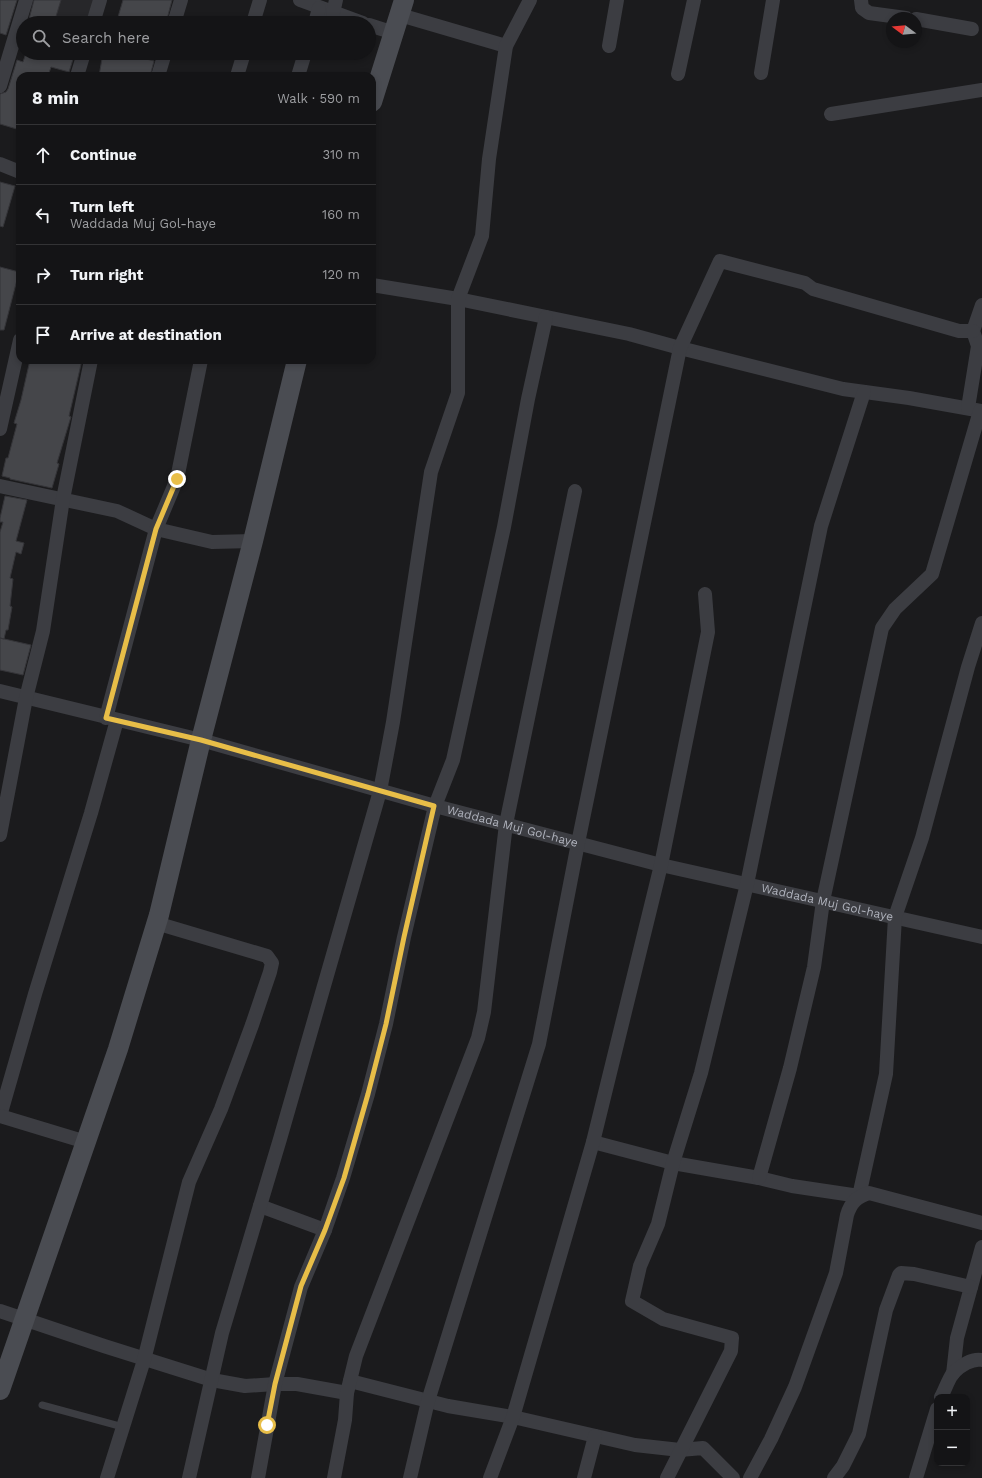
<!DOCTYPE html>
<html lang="en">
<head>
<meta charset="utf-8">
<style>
  body { margin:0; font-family:"Work Sans",sans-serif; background:#212123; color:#f1f3f6 }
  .controls { position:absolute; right:12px; bottom:12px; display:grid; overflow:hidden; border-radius:8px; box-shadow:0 2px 6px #0003 }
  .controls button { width:36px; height:36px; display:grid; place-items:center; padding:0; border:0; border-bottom:1px solid #333335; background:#141416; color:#f1f3f6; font:20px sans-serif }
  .compass { position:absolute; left:886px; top:12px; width:36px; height:36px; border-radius:50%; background:#141416; box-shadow:0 2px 6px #0003; rotate:286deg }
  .stop { position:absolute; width:12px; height:12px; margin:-9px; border:3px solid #e8be48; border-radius:50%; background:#fff }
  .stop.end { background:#e8be48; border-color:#fff; box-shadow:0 1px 4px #0008 }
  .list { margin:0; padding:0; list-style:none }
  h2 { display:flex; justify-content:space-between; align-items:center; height:52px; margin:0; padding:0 16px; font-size:17px }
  h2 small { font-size:13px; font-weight:400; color:#9d9ea1 }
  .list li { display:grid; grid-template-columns:26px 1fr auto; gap:12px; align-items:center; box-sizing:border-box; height:60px; padding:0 16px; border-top:1px solid #333335 }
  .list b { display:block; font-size:15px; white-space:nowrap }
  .list p { margin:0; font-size:13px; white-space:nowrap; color:#9d9ea1 }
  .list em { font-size:13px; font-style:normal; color:#9d9ea1 }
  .icon { flex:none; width:22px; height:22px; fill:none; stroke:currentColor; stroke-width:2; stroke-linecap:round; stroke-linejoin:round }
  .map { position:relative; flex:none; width:982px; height:1478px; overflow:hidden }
  .search { position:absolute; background:#141416; box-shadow:0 2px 6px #0003; left:16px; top:16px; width:360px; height:44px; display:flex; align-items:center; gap:10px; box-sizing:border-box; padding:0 14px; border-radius:22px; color:#9d9ea1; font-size:15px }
  .panel { position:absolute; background:#141416; box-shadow:0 2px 6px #0003; left:16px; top:72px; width:360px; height:292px; border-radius:12px }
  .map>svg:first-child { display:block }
</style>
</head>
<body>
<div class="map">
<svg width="982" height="1478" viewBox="0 0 982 1478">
  <rect width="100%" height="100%" fill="#1b1b1d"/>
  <!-- built -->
  <path fill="#27272a" d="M44,0h52l-7,23h-52z"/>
  <!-- building -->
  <path fill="#45464a" stroke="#353539" d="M0,0h17l-11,35 -6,-2z
    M34,0h27l-7,23h-26z
    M123,0h49l-6,23h-25l-23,-6z
    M26,53h37l11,3 -5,16 -18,-5 -3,9h-28v54l-20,-6v-30l6,-2 2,-3 9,-29 6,2z
    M103,53h19l32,8 -4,15h-51z
    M0,182l15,4 -12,41 -3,-1z
    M0,267l19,5 -15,58h-4z
    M30,360h52l-13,56 2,1 -1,3 -13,43 2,1 -7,24 -42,-9v-1l-8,-2 4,-18h2l9,-34 -3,-1 7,-23z
    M5,496l22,4 -11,41 8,2 -3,11 -5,-2 -6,26 3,1 -3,27 2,1 -4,23h-2l-2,9 -4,-1v-106l3,-10h-3v-4z
    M0,638l31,7 -8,30 -23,-5z"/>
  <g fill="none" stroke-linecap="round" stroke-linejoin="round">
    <!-- lane -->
    <path stroke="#3c3d42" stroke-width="7" d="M42,1405l81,22"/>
    <!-- street -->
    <g stroke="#3c3d42" stroke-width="14">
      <path d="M300,0l63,23"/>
      <path d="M861,0l1,8 7,5 37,5"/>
      <path d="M333,13l3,-13"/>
      <path d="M400,15l106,31"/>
      <path d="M916,19l56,10"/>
      <path d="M93,23l7,-23"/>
      <path d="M174,23l7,-23"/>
      <path d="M253,23l7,-23"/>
      <path d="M315,23l4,-15"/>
      <path d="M369,25l25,8"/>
      <path d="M609,46l8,-46"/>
      <path d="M761,73l12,-73"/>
      <path d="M678,74l16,-74"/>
      <path d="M77,76l7,-23"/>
      <path d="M158,76l7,-23"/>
      <path d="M237,76l7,-23"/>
      <path d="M298,76l7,-23"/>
      <path d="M0,86l26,-86"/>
      <path d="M831,114l151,-24"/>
      <path d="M0,164l20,8"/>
      <path d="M372,285l86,14 171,35 51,14 163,41 66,9 73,13"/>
      <path d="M968,408l10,-62 -5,-15 9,-26"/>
      <path d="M0,429l20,-89"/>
      <path d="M0,486l117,25 39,18 56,13 41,-1"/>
      <path id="s1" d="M0,691l201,49 234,66 226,59 321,72"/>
      <path d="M106,718l50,-189 21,-50 24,-119"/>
      <path d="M0,835l26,-137 17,-67 20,-132 28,-139"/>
      <path d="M0,1116l35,-122 56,-181 26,-93"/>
      <path d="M0,1116l86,26"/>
      <path d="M593,1142l80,21 86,15 33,8 67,10 27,-122 9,-157 27,-79 46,-171 14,-44"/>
      <path d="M759,1178l31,-110 24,-101 9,-66 59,-273 13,-19 37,-35 48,-163"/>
      <path d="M260,1206l65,24"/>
      <path d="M0,1311l104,35 108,34 33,6 30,-2h22l50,9"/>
      <path d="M953,1374l4,-36 25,-91"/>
      <path d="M350,1381l98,25 65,11 122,28 45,5 23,-2 30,30"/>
      <path d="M941,1397c4,-7 7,-17 12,-24 7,-7 19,-15 29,-13"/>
      <path d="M107,1478l37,-118 45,-178 32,-73 31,-84 18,-53 2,-9 -5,-7 -111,-33"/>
      <path d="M189,1478l33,-145 58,-194 100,-348 13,-69 38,-250 27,-79v-94l24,-63 7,-77 17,-113 24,-46"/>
      <path d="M258,1478l17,-94 26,-97 24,-57 18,-52 25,-84 18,-70 18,-87 31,-131 18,-46 51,-233 24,-128 18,-82"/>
      <path d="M334,1478l11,-58 2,-27 9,-37 122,-318 6,-26 22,-188 69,-333"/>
      <path d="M410,1478l18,-77 111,-357 39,-201 102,-495 40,-87 85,22 8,6 146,42h14"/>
      <path d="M490,1478l23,-61 80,-275 68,-277 47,-233 -3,-38"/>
      <path d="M584,1478l11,-42"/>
      <path d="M667,1478l64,-127 1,-13 -69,-19 -31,-18 8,-35 18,-42 15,-61 28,-90 46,-189 74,-358 43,-134"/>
      <path d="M750,1478l21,-39 24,-52 41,-114 11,-58c4,-13 10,-18 22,-22l113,30"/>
      <path d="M834,1478l9,-12 16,-32 27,-124 13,-35 2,-2 13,1 57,13"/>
      <path d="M916,1478l21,-69"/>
    </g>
    <!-- secondary -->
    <path stroke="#4a4c52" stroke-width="20" d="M372,102l32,-102
      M0,1390l118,-341 41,-134 42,-175 52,-199 44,-181"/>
  </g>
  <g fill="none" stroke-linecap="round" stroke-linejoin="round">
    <!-- route -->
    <path stroke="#e8be48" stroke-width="5" d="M177,479l-21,50 -50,189 95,22 233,66 -30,131 -18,87 -18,70 -24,84 -19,52 -24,56 -26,98 -8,41"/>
  </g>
  <g text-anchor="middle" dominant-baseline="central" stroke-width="3" stroke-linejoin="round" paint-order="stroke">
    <!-- street labels -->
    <g font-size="12" fill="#afb2bc" stroke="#161618">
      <text stroke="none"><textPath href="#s1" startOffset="530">Waddada Muj Gol-haye</textPath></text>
      <text stroke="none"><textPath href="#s1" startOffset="854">Waddada Muj Gol-haye</textPath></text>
    </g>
  </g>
</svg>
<div class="controls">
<button>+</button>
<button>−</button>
</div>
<svg class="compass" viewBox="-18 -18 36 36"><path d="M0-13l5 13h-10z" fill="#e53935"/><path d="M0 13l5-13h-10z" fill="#9d9ea1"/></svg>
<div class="stop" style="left:267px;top:1425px"></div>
<div class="stop end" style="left:177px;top:479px"></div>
<div class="search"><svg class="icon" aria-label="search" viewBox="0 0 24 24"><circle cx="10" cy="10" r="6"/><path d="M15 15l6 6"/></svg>Search here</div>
<section class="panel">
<h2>8 min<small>Walk · 590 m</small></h2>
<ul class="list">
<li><svg class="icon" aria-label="ahead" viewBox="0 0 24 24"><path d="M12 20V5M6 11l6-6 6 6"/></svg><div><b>Continue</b></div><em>310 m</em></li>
<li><svg class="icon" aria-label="left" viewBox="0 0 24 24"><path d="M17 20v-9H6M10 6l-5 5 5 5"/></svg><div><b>Turn left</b><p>Waddada Muj Gol-haye</p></div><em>160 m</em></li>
<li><svg class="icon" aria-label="right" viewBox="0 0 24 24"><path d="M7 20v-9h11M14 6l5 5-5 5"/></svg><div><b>Turn right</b></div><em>120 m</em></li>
<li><svg class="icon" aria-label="arrive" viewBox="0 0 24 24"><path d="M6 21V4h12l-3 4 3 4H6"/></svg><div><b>Arrive at destination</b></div></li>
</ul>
</section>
</div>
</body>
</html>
